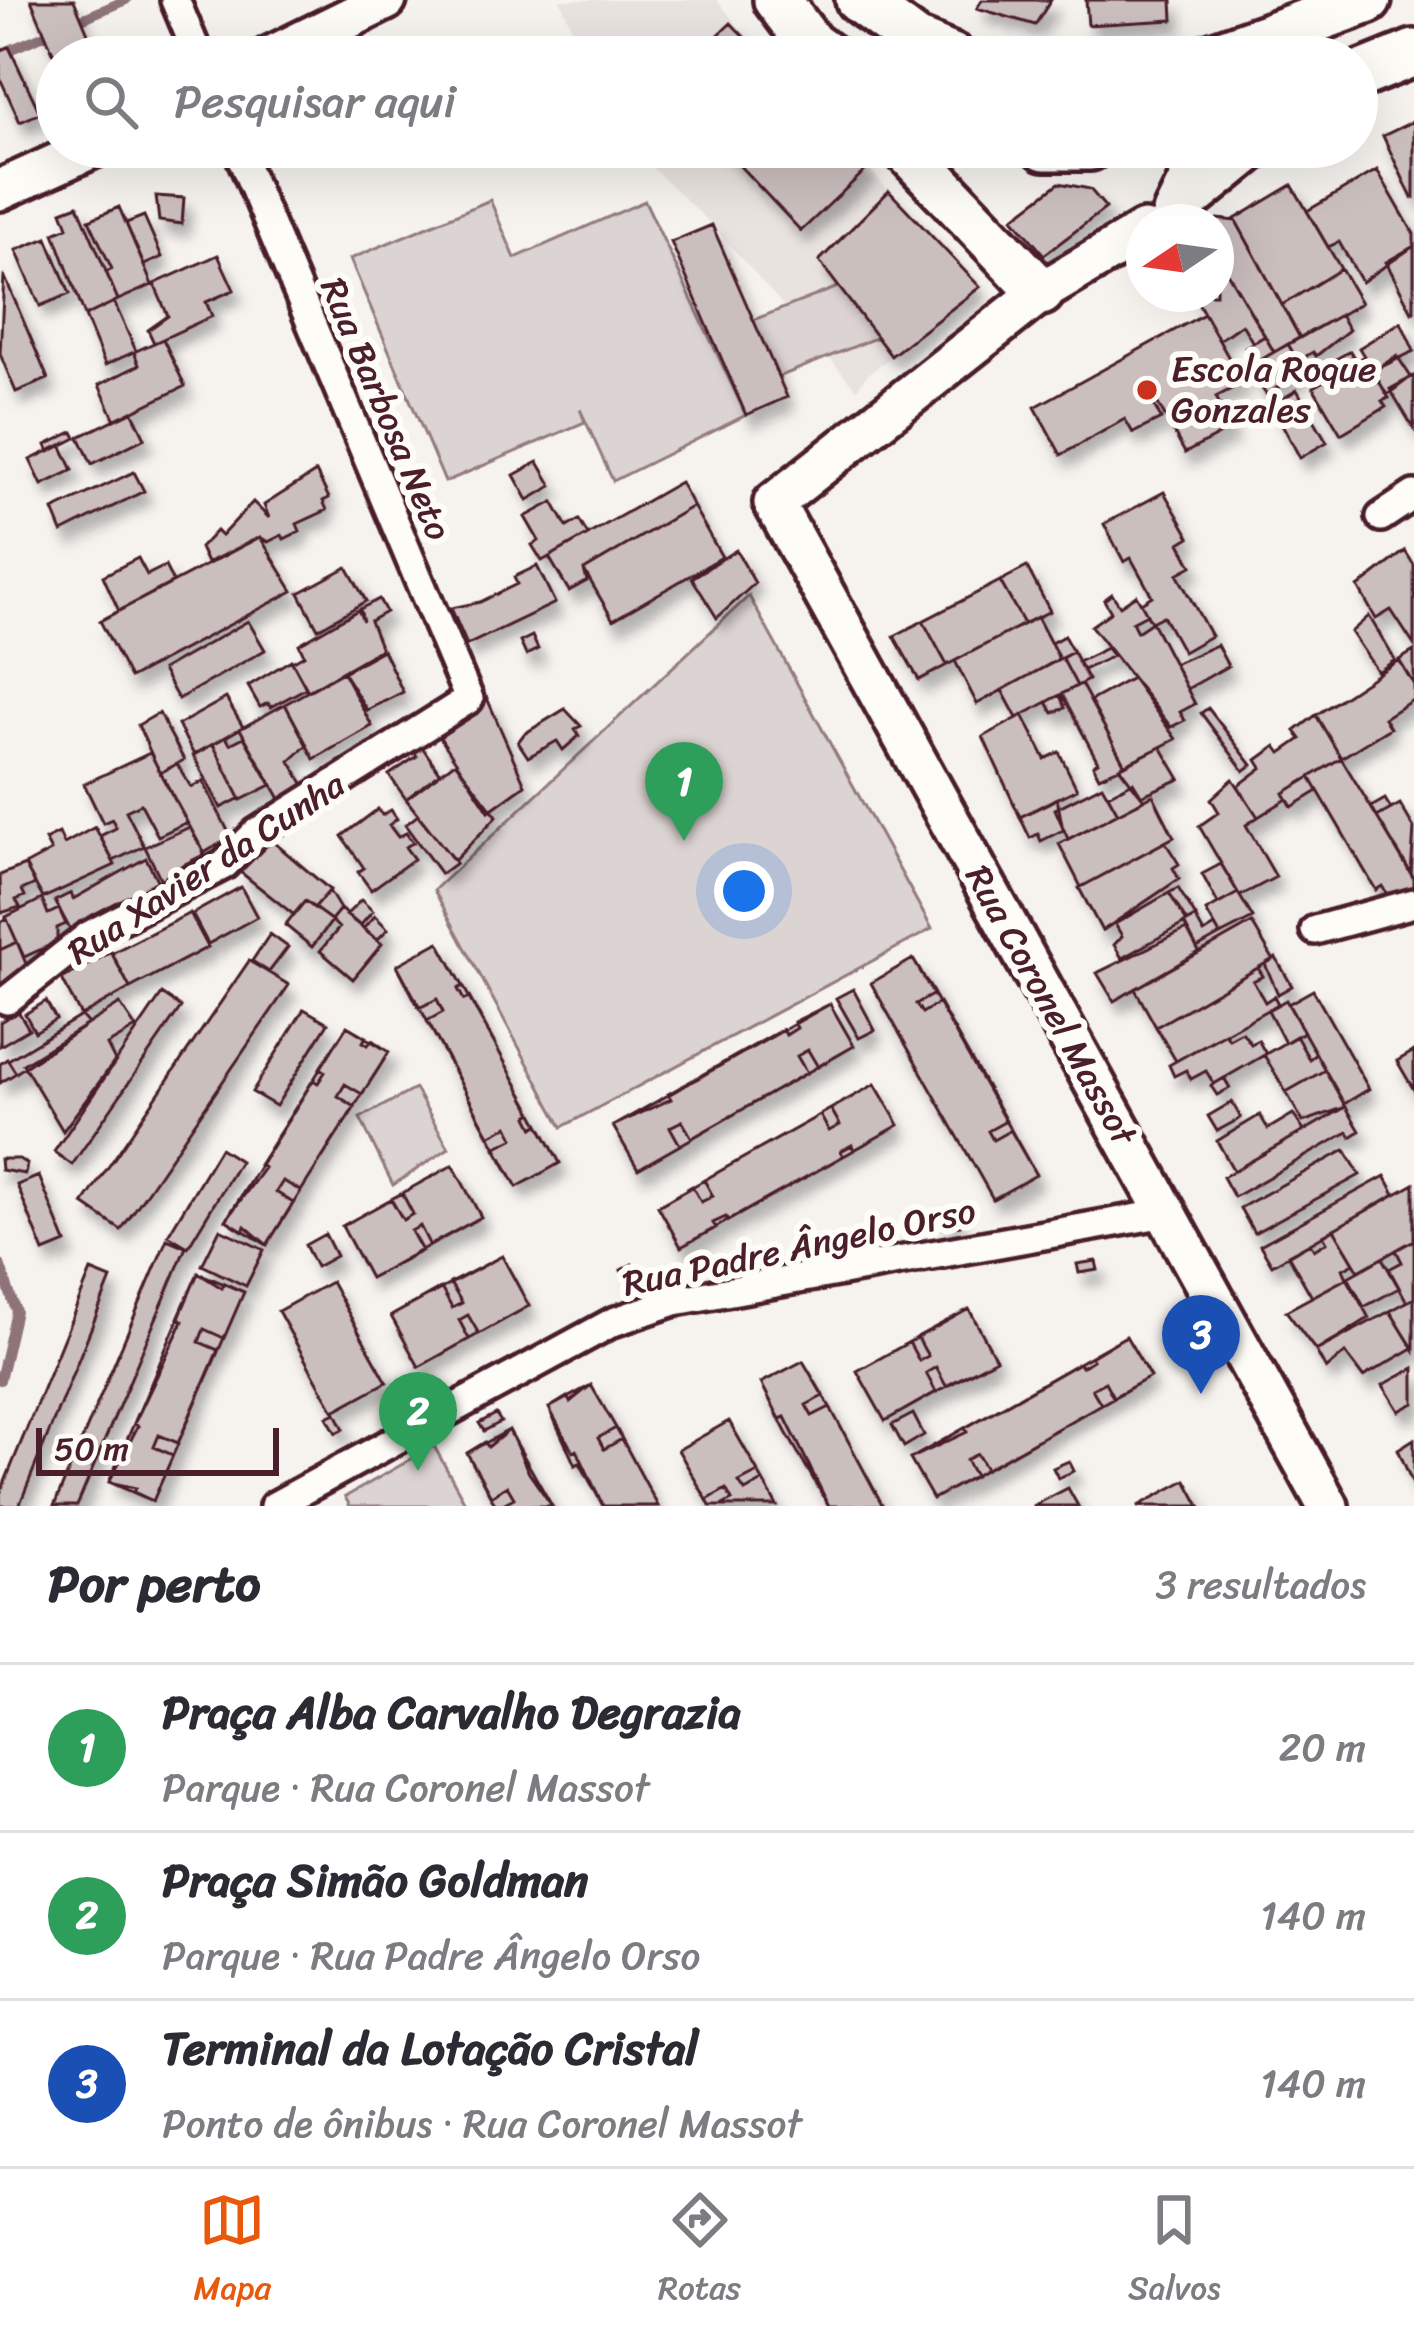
<!DOCTYPE html>
<html lang="pt">
<head>
<meta charset="utf-8">
<style>
  body { margin:0; font-family:Sriracha,sans-serif; background:#f2f2f3; color:#2b2b33 }
  .compass { position:absolute; left:1126px; top:204px; width:108px; height:108px; border-radius:50%; background:#fff; box-shadow:0 12px 48px #0002; rotate:257deg }
  .scale { position:absolute; left:36px; bottom:30px; width:243px; box-sizing:border-box; padding-left:12px; border:6px solid #4a1f2b; border-top:0; font-size:33px; line-height:42px; white-space:nowrap; color:#4a1f2b; -webkit-text-stroke:9px #fdfcf7; paint-order:stroke }
  .you { position:absolute; left:744px; top:891px; width:42px; height:42px; margin:-30px; border:9px solid #fff; border-radius:50%; background:#1a73e8; box-shadow:0 0 0 18px #1a73e833 }
  .badge { display:grid; place-items:center; width:78px; height:78px; border-radius:50%; background:#ea580c; color:#fff; font-size:39px; font-weight:700 }
  .pin { position:absolute; translate:-50% -99px; filter:drop-shadow(0 3px 6px #0008) }
  .pin::after { content:''; position:absolute; top:63px; width:42px; height:36px; background:inherit; clip-path:polygon(0 0,100% 0,50% 100%) }
  .list { margin:0; padding:0; list-style:none }
  h2 { display:flex; justify-content:space-between; align-items:center; height:156px; margin:0; padding:0 48px; font-size:51px }
  h2 small { font-size:39px; font-weight:400; color:#7c7c81 }
  .list li { display:grid; grid-template-columns:78px 1fr auto; gap:36px; align-items:center; box-sizing:border-box; height:168px; padding:0 48px; border-top:3px solid #e1e1e2 }
  .list b { display:block; font-size:45px; white-space:nowrap }
  .list p { margin:0; font-size:39px; white-space:nowrap; color:#7c7c81 }
  .list em { font-size:39px; font-style:normal; color:#7c7c81 }
  .icon { flex:none; width:66px; height:66px; fill:none; stroke:currentColor; stroke-width:2; stroke-linecap:round; stroke-linejoin:round }
  .map { position:relative; flex:none; width:1414px; height:1506px; overflow:hidden }
  .search { position:absolute; background:#fff; box-shadow:0 12px 48px #0002; left:36px; right:36px; top:36px; height:132px; display:flex; align-items:center; gap:30px; box-sizing:border-box; padding:0 42px; border-radius:66px; color:#7c7c81; font-size:45px }
  .sheet { height:660px; background:#fff }
  nav { display:flex; justify-content:space-around; align-items:center; box-sizing:border-box; height:168px; border-top:3px solid #e1e1e2; background:#fff; font-size:33px; color:#7c7c81 }
  nav a { display:grid; justify-items:center; gap:6px }
  nav .on { color:#ea580c }
  .map>svg:first-child { display:block }
</style>
</head>
<body>
<div class="map">
<svg width="1414" height="1506" viewBox="0 0 1414 1506">
  <defs>
    <filter id="shadow"><feDropShadow dx="7" dy="12" stdDeviation="6" flood-color="#0004"/></filter>
  </defs>
  <rect width="100%" height="100%" fill="#f6f3ef"/>
  <filter id="ink" filterUnits="userSpaceOnUse"><feTurbulence type="fractalNoise" baseFrequency=".00833" numOctaves="2"/><feDisplacementMap in="SourceGraphic" scale="24" xChannelSelector="R" yChannelSelector="G"/><feConvolveMatrix kernelMatrix="1 2 1 2 8 2 1 2 1" color-interpolation-filters="sRGB"/></filter>
  <g filter="url(#ink)">
    <!-- built -->
    <path fill="#e9e3e0" d="M560,0h157l46,57h-179z
      M631,147h217l132,140 -115,90 -8,13 -145,-165z"/>
    <!-- green -->
    <path fill="#dcd4d2" stroke="#937a7e" stroke-width="3" d="M490,200l25,58 130,-57 101,214 -133,66 -33,-72 5,13 -140,60 -95,-223z
      M856,280l22,57 -102,41 -23,-58z
      M749,596l183,333 -370,198 -128,-237z
      M415,1089l34,59 -56,37 -33,-67z
      M434,1446l33,60h-117l-5,-9z"/>
    <g fill="none" stroke-linecap="round" stroke-linejoin="round">
      <!-- stream -->
      <path stroke="#8e7378" stroke-width="10" d="M0,54l126,-54
        M0,1264l16,47 -16,69"/>
    </g>
    <!-- building -->
    <path fill="#cbbfbe" stroke="#4a1f2b" stroke-width="3" filter="url(#shadow)" d="M31,0h43l23,55 26,-10 5,12h-71v5z
      M982,0h69l-16,25 -58,-17z
      M1086,0h86l1,20 -85,5z
      M731,23l32,34h-68z
      M9,47l31,66 -20,9 -20,-44v-27z
      M1414,121v77h-2l-29,-62z
      M722,147h126l20,21 -67,63z
      M1377,170l37,64v12l-52,36 -23,-40 -11,5 -21,-36z
      M1059,183l31,6 16,19 -62,47 -31,-37z
      M1292,185l49,84 -59,36 -47,-86z
      M889,191l91,96 -89,69 -72,-95z
      M156,196l28,2 -2,26 -23,-3z
      M78,205l40,95 -33,16 -31,-83 14,-6 -6,-16z
      M119,207l33,78 -34,15 -12,-28 6,-3 -23,-49z
      M144,216l18,41 -18,8 -18,-42z
      M1218,219l18,2 64,117 -26,14 -58,-99v-31h-5z
      M712,225l75,172 -41,18 -75,-173z
      M47,238l23,56 -30,12 -24,-56z
      M1414,246v65l-2,1 -26,-50z
      M1216,253l49,83 -12,7 -11,-19 -23,16 -26,-46h23z
      M218,255l16,35 -28,12 6,14 -58,27 -6,-13 20,-14 -14,-32z
      M1341,269l20,34 -61,35 -18,-33z
      M4,275l44,104 -32,13 -16,-38z
      M114,302l22,49 -31,14 -20,-49z
      M1204,314l39,69 -27,14 16,31 -47,25 -28,-51 -3,3 7,14 -28,14 -8,-14 -64,36 -26,-48z
      M1340,315l9,15 -33,26 -3,-4 -15,9 -10,-17z
      M1401,322l13,29 -41,20 -14,-23z
      M1265,336l9,16 -20,12 -9,-17z
      M163,339l22,47 -70,34 -16,-35 40,-20 -5,-13z
      M1288,344l16,28 -38,22 -19,-26z
      M1350,351l6,10 8,-5 25,42 -7,3 4,6 -45,27 -28,-47 11,-6 -7,-11z
      M1397,356l14,21 -24,18 -14,-24z
      M1414,376v53l-24,-40z
      M1297,390l30,52 -27,16 -28,-53z
      M132,411l13,27 -53,26 -13,-27z
      M73,432l3,6 -27,14 -3,-7z
      M61,445l12,25 -31,15 -12,-25z
      M538,462l14,24 -24,14 -14,-25z
      M134,472l10,19 -82,41 -9,-22z
      M316,472l13,26 -6,3 4,9 -30,14 3,7 -16,8 -2,-4 -14,7 -8,-5 -53,26 -7,-15 16,-17 5,5 32,-34 16,16 -5,-13z
      M680,482l13,24 -109,64 3,11 -18,10 -20,-34z
      M1164,492l26,45 -10,6 12,23 -15,8 34,62 -28,16 -20,-36 -12,6 -10,-19 11,-7 -21,-38 -7,4 -20,-38z
      M553,502l14,25 12,-7 9,15 -46,26 -10,-16 7,-4 -14,-24z
      M693,506l29,51 -109,63 -29,-50z
      M260,537l33,54 -163,87 -30,-57z
      M736,550l19,33 -38,35 -25,-40z
      M1405,551l9,14v80l-23,-35 -15,9 -18,-32z
      M138,558l9,17 18,-9 8,16 -54,29 -16,-35z
      M537,566l18,37 -88,42 -16,-37 29,-6 37,-18 -3,-7z
      M347,567l19,34 -48,28 -19,-36z
      M1027,567l23,44 -26,13 -24,-43z
      M1000,581l24,43 -77,41 -24,-44z
      M1112,594l8,12 16,-11 11,19 -15,8 5,10 15,-10 43,82 -15,8 5,8 -14,7 -80,-101 20,-14 -7,-12z
      M379,599l7,13 -16,9 11,28 -73,42 -16,-29 12,-7 -5,-11 59,-34 5,11 -3,-12z
      M1369,616l26,44 -17,12 -27,-40z
      M1037,617l22,42 -82,45 -22,-43z
      M248,621l17,29 -87,49 -16,-29z
      M923,621l24,44 -28,15 -25,-44z
      M532,636l6,13 -12,6 -6,-13z
      M1064,636l9,16 -14,7 -8,-16z
      M1217,645l11,21 -41,23 -13,-25z
      M1107,648l6,8 -30,14 -5,-8z
      M383,650l20,42 -36,18 -24,-38z
      M1414,651v34l-15,-25z
      M1073,652l15,28 -11,6 -15,-28z
      M1062,658l15,28 -60,32 -15,-28z
      M291,660l15,28 -35,19 -3,-4 -8,4 -12,-21z
      M1399,660l15,25v14l-30,19 6,10 -49,30 -25,-43z
      M343,672l29,54 -58,33 -29,-55z
      M1132,678l44,61 -51,26 -35,-64z
      M1081,684l44,81 -26,12 -6,-12 5,-3 -36,-68z
      M1060,695l5,13 -12,5 -6,-11z
      M226,698l17,29 -49,28 -16,-30z
      M487,698l38,87 -36,26 -52,-78z
      M285,704l22,41 -17,16 17,29 -24,14 -43,-75z
      M1208,708l44,57 -8,6 -43,-58z
      M565,709l16,17 -6,3 4,7 -16,14 -6,-9 -29,16 -10,-15 6,-8z
      M159,713l25,47 -24,13 -22,-48z
      M1023,715l22,44 14,-7 18,37 -57,28 -37,-80z
      M1316,715l25,43 -57,35 3,6 -29,18 -20,-31 24,-18 -5,-8 19,-14 5,7 20,-14 -6,-8z
      M226,737l4,7 14,-7 27,48 -30,15 -28,-56z
      M213,744l27,54 -19,10 -28,-53z
      M420,744l20,29 -34,26 -17,-24 28,-19 -4,-6z
      M1161,747l19,32 -39,17 -22,-29z
      M150,753l37,69 -29,14 -17,-32 -15,7 18,35 -31,15 -13,-25 16,-8 -4,-9 -9,4 -19,-39z
      M1341,758l73,120v8l-23,15 -9,-15 -6,4 -66,-113z
      M455,762l42,54 -43,45 -48,-62z
      M177,764l14,23 12,-6 28,56 -27,16 -44,-80z
      M1310,777l8,14 -26,16 -8,-14z
      M1233,779l25,38 -12,8 30,52 -36,19 -41,-70 20,-14 -8,-13z
      M1133,782l11,18 -26,13 -10,-18z
      M1102,785l16,28 -50,26 -13,-30z
      M1153,795l21,42 -93,50 -22,-43z
      M1057,798l6,32 -22,11 -3,-7 -8,4 -10,-21z
      M1385,799l6,10 -14,8 -6,-10z
      M1400,804l14,24 -3,46 -34,-57z
      M378,809l4,6 9,-5 6,9 -8,6 9,12 8,-4 7,10 -8,4 9,12 -43,31 -13,-18 6,-4 -22,-32z
      M418,815l38,48 -15,11 -36,-49z
      M95,827l20,38 -72,33 -18,-33 26,-14 -6,-11 14,-7 5,11z
      M190,827l15,27 -32,16 1,8 -11,6 -18,-37z
      M270,839l60,51 -16,18 -9,-7 -11,14 -55,-44z
      M1165,842l14,22 -6,4 6,11 -77,52 -23,-43z
      M146,858l14,28 -87,49 -18,-34 16,-8 2,6z
      M1221,864l17,29 -20,11 -16,-30z
      M25,865l10,19 -13,6 3,6 -9,4 4,7 -19,6 -1,-38z
      M241,887l16,30 -49,27 -16,-30z
      M1178,888l18,29 -9,5 -18,-29z
      M329,891l11,18 -9,11 -17,-12z
      M1169,893l18,29 -65,36 -8,-13 8,-9 -7,-12z
      M1238,893l15,25 -33,17 -14,-24z
      M42,899l6,15 11,-5 7,15 -9,4v11l-9,7 -24,11 -18,-40z
      M361,900l12,11 -13,15 -14,-11z
      M305,901l27,20 -20,26 -27,-22z
      M340,909l42,35 -29,35 -33,-28 19,-23 -8,-8z
      M190,913l18,34 -78,41 -18,-35z
      M375,916l13,13 -11,11 -14,-11z
      M1195,917l9,16 11,-7 5,9 -23,13 -13,-25z
      M7,919l10,23 -17,8v-28z
      M1252,923l21,36 -117,68 -21,-38z
      M1187,929l12,23 -85,49 -17,-28z
      M270,934l18,13 -19,25 -17,-11z
      M17,942l12,29 -29,14v-35z
      M439,942l121,221 -43,24 -120,-222z
      M439,942l24,44 -5,3 6,11 5,-2 64,115 -5,3 6,12 5,-4 21,39 -43,24 -22,-39 19,-10 -6,-12 -19,10 -62,-115 16,-9 -6,-13 -18,9 -22,-43z
      M111,952l19,36 -49,28 -19,-37z
      M1276,958l16,28 -14,8 -13,-30z
      M913,959l123,216 -43,24 -122,-216z
      M913,959l21,35 -18,10 6,9 17,-10 67,118 -18,10 5,9 18,-10 25,45 -43,24 -122,-216z
      M249,961l40,24 -168,245 -38,-26z
      M1258,968l5,8 -10,5 12,21 9,-6 4,8 -102,57 -20,-34z
      M853,989l22,41 -16,8 -23,-40z
      M1313,990l56,99 -25,15 -56,-100z
      M162,994l19,13 -109,158 -18,-13z
      M1286,1000l18,32 -19,11 -17,-33z
      M46,1001l10,18 -21,13 -10,-18z
      M120,1004l16,24 -29,17 8,16 -52,70 -40,-67z
      M830,1004l24,42 -216,123 -25,-43z
      M830,1004l24,42 -36,21 -10,-17 -11,6 10,17 -115,65 -10,-17 -12,6 10,18 -42,24 -25,-43 58,-27 -3,-5 115,-65 3,6 11,-7 -3,-6z
      M304,1009l24,14 -52,83 -24,-14z
      M18,1011l11,18 -29,17v-24z
      M81,1016l7,8 -72,49 -8,-13z
      M347,1026l42,26 -122,193 -41,-25z
      M347,1026l19,11 -3,5 5,3 4,-5 17,12 -27,42 -17,-10 -7,12 17,11 -54,84 -18,-10 -7,11 17,11 -26,42 -22,-19 -2,5 -17,-11 38,-52 -5,-3 54,-85 5,3 7,-11 -5,-4z
      M1242,1032l9,12 7,-4 8,14 -52,30 -8,-13 -15,8 -5,-9 -12,6 -5,-11 56,-32 4,6z
      M1296,1036l13,23 7,-5 9,16 -39,22 -22,-37z
      M1414,1051v39l-17,-29z
      M7,1059l9,14 -16,10v-19z
      M1325,1070l21,37 -43,15 -17,-30z
      M1224,1078l6,10 -13,7 -6,-9z
      M875,1084l24,41 -218,122 -23,-41z
      M875,1084l24,41 -45,25 -2,-5 -11,6 2,5 -115,65 -2,-4 -13,6 3,5 -35,19 -23,-41 34,-20 9,16 12,-6 -9,-16 116,-65 9,16 11,-6 -9,-16z
      M1232,1102l9,16 -24,13 -9,-15z
      M1346,1107l14,24 -9,6 -3,-5 -114,65 -11,-20z
      M1293,1114l11,17 -70,40 -17,-30 43,-26 8,14z
      M220,1148l20,13 -52,86 -20,-12z
      M1345,1150l15,25 -106,58 -14,-25z
      M0,1159h19l8,5 -2,10 -24,-4z
      M453,1165l28,52 -111,61 -28,-52z
      M453,1165l28,52 -51,29 -10,-20 -9,5 11,20 -52,27 -28,-52 49,-27 12,21 10,-6 -11,-21z
      M39,1176l27,67 -22,9 -27,-67z
      M1385,1176l10,18 -123,71 -12,-20z
      M1414,1184v56l-55,31 -25,-42z
      M958,1214l2,11 -17,3 -3,-11z
      M220,1229l44,21 -18,36 -44,-21z
      M1334,1229l20,34 -11,6 4,9 -35,19 -24,-42 22,-12 4,7 13,-8 -4,-7z
      M325,1234l11,22 -20,11 -11,-22z
      M167,1239l19,8 -109,259h-23z
      M1414,1240v58l-7,4 -18,-33 13,-7 -6,-12z
      M502,1256l27,50 -110,61 -28,-51z
      M502,1256l27,50 -50,28 -11,-19 -9,5 10,19 -50,28 -28,-51 50,-28 11,20 10,-5 -12,-20z
      M1382,1258l17,30 -35,19 -16,-30z
      M1096,1261l2,9 -19,3 -2,-9z
      M632,1264l8,16 -11,5 -8,-15z
      M91,1271l20,8 -92,227h-19v-12z
      M198,1273l46,19 -91,209 -44,-19z
      M198,1273l24,15 2,-5 20,9 -20,46 -20,-9 -5,13 19,8 -40,93 -19,-8 -5,12 19,8 -20,46 -19,-9 2,-4 -27,-6 29,-56 -4,-2 49,-103 -5,-3z
      M1347,1278l22,40 -53,33 -30,-40z
      M331,1282l56,100 -53,29 -56,-100z
      M1414,1298v52l-24,-39z
      M969,1309l27,50 -111,62 -28,-50z
      M969,1309l27,50 -50,27 -10,-19 -10,6 10,19 -51,29 -28,-50 52,-29 10,19 9,-5 -11,-19z
      M1390,1311l23,37 -50,29 -18,-24 -19,16 -10,-18z
      M1126,1336l24,41 -217,122 -23,-40z
      M1126,1336l24,41 -37,20 -8,-15 -13,7 9,15 -115,65 -9,-15 -11,6 9,16 -42,23 -23,-40 57,-27 -2,-4 114,-65 2,4 12,-7 -2,-3z
      M803,1361l27,46 53,99h-54l-43,-74 -25,-49z
      M803,1361l20,35 -17,9 6,11 18,-9 53,99h-54l-44,-89 -5,2 -19,-36z
      M1414,1368v35l-15,8 -16,-26z
      M591,1385l25,43 42,78h-55l-23,-43 -5,2 -26,-57z
      M591,1385l25,43 -18,10 6,11 18,-10 36,67h-55l-26,-56 -4,2 -24,-44 18,-11 3,5z
      M336,1413l8,16 -8,4 -9,-16z
      M496,1414l5,8 -17,9 -5,-8z
      M913,1414l11,21 -20,12 -12,-22z
      M729,1421l29,51 19,34h-67l-3,-6 -29,-50z
      M729,1421l29,51 -19,10 6,9 18,-10 14,25h-56l11,-6 -6,-11 -19,11 -29,-50z
      M509,1430l23,41 20,35h-56l-29,-53z
      M509,1430l20,43 23,33h-53l15,-8 -7,-12 -16,10 -24,-43 18,-11 3,5z
      M1414,1439v48l-16,-38z
      M1069,1461l5,10 -16,7 -5,-10z
      M1186,1480l14,26h-62z
      M1068,1488l10,18h-45z"/>
    <g fill="none" stroke-linecap="round" stroke-linejoin="round">
      <!-- street casing -->
      <g stroke="#4a1f2b" stroke-width="36">
        <path id="street" d="M175,0l24,57
          M1381,517l33,-22
          M1315,930l99,-27
          M7,1000l81,-64 136,-71 32,-32 213,-134 -232,-552
          M274,1506l339,-184 62,-21 491,-88"/>
      </g>
      <!-- secondary casing -->
      <g stroke="#4a1f2b" stroke-width="48">
        <path id="secondary" d="M270,57l116,-57
          M0,190l94,-43
          M1175,213l81,-66
          M1144,231l-103,61 -267,211 554,1003"/>
      </g>
      <!-- primary casing -->
      <g stroke="#4a1f2b" stroke-width="54">
        <path id="primary" d="M777,0l34,45 17,12
          M859,0l57,42 36,15
          M1211,57l157,-57
          M1357,76l57,-23
          M904,147l137,145
          M1045,147h45
          M1176,213l21,-43 -2,-23"/>
      </g>
      <!-- street -->
      <use href="#street" stroke="#fdfcf7" stroke-width="27"/>
      <!-- secondary -->
      <use href="#secondary" stroke="#fdfcf7" stroke-width="39"/>
      <!-- primary -->
      <use href="#primary" stroke="#fdfcf7" stroke-width="45"/>
    </g>
  </g>
  <!-- markers -->
  <circle fill="#c8321e" stroke="#fdfcf7" stroke-width="4.5" cx="1147" cy="390" r="12"/>
  <g text-anchor="middle" dominant-baseline="central" stroke-width="12" stroke-linejoin="round" paint-order="stroke">
    <!-- poi labels -->
    <g font-size="36" fill="#4a1f2b" stroke="#fdfcf7" text-anchor="start">
      <text x="1171" y="369">Escola Roque<tspan x="1171" dy="41">Gonzales</tspan></text>
    </g>
    <!-- street labels -->
    <g font-size="36" fill="#4a1f2b" stroke="#fdfcf7">
      <text transform="translate(386 409) rotate(67)">Rua Barbosa Neto</text>
      <text transform="translate(206 868) rotate(-33)">Rua Xavier da Cunha</text>
      <text transform="translate(1051 1005) rotate(61)">Rua Coronel Massot</text>
      <text transform="translate(799 1247) rotate(-12)">Rua Padre Ângelo Orso</text>
    </g>
  </g>
</svg>
<svg class="compass" viewBox="-18 -18 36 36"><path d="M0-13l5 13h-10z" fill="#e53935"/><path d="M0 13l5-13h-10z" fill="#7c7c81"/></svg>
<div class="scale">50 m</div>
<div class="you"></div>
<div class="pin badge" style="left:684px;top:841px;background:#2e9e5b">1</div>
<div class="pin badge" style="left:418px;top:1471px;background:#2e9e5b">2</div>
<div class="pin badge" style="left:1201px;top:1394px;background:#1a4fb4">3</div>
<div class="search"><svg class="icon" aria-label="search" viewBox="0 0 24 24"><circle cx="10" cy="10" r="6"/><path d="M15 15l6 6"/></svg>Pesquisar aqui</div>
</div>
<section class="sheet">
<h2>Por perto<small>3 resultados</small></h2>
<ul class="list">
<li><span class="badge" style="background:#2e9e5b">1</span><div><b>Praça Alba Carvalho Degrazia</b><p>Parque · Rua Coronel Massot</p></div><em>20 m</em></li>
<li><span class="badge" style="background:#2e9e5b">2</span><div><b>Praça Simão Goldman</b><p>Parque · Rua Padre Ângelo Orso</p></div><em>140 m</em></li>
<li><span class="badge" style="background:#1a4fb4">3</span><div><b>Terminal da Lotação Cristal</b><p>Ponto de ônibus · Rua Coronel Massot</p></div><em>140 m</em></li>
</ul>
</section>
<nav>
<a class="on"><svg class="icon" aria-label="map" viewBox="0 0 24 24"><path d="M3 6l6-2 6 2 6-2v14l-6 2-6-2-6 2zM9 4v14M15 6v14"/></svg>Mapa</a>
<a><svg class="icon" aria-label="directions" viewBox="0 0 24 24"><path d="M12 3l9 9-9 9-9-9zM9 14v-3h6M13 9l2 2-2 2"/></svg>Rotas</a>
<a><svg class="icon" aria-label="saved" viewBox="0 0 24 24"><path d="M7 4h10v16l-5-4-5 4z"/></svg>Salvos</a>
</nav>
</body>
</html>
